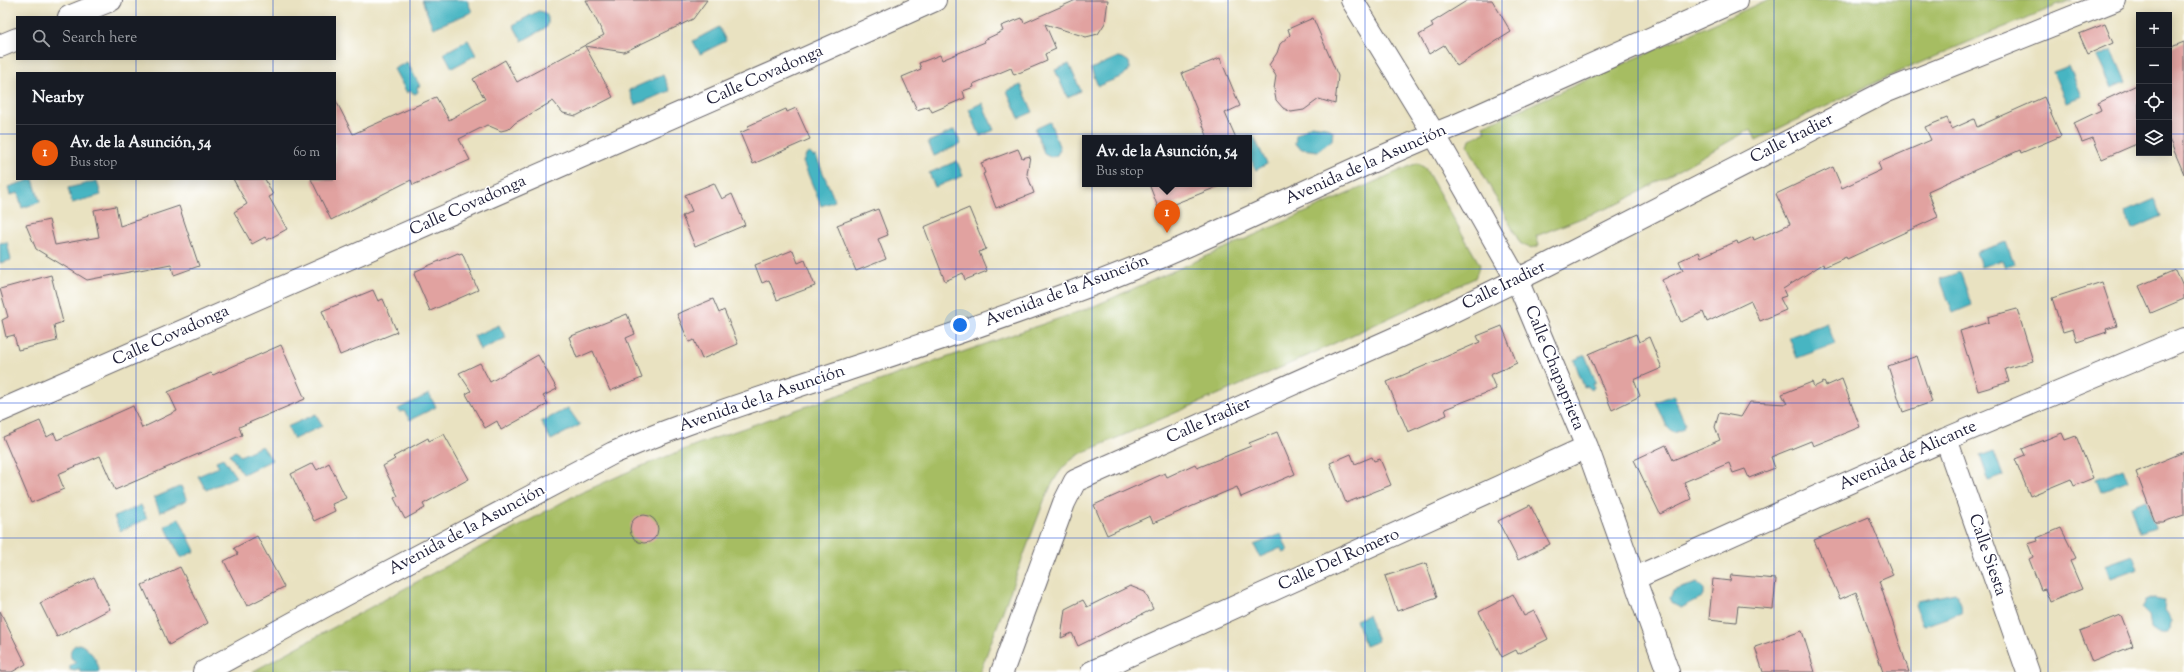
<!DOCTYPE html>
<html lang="en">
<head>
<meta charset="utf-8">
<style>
  body { margin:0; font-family:"Sorts Mill Goudy",serif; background:#20242c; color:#f1f3f6 }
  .controls { position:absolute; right:12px; top:12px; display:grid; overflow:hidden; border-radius:0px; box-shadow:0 2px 10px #0003 }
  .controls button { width:36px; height:36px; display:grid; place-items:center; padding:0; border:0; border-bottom:1px solid #363941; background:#171b24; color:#f1f3f6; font:20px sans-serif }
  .you { position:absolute; left:960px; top:325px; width:14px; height:14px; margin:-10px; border:3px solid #fff; border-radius:50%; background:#1a73e8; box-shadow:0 0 0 6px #1a73e833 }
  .badge { display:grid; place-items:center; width:26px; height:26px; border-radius:50%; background:#ea580c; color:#fff; font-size:13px; font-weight:700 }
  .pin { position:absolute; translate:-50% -33px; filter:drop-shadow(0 1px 2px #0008) }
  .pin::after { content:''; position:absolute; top:21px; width:14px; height:12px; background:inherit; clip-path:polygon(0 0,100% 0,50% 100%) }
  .popup { position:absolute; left:1082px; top:135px; width:170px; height:52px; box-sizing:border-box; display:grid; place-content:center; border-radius:0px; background:#171b24; filter:drop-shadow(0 1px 3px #0005); font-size:13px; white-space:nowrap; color:#9ea1a6 }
  .popup b { font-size:15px; color:#f1f3f6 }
  .popup::after { content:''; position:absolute; left:50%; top:100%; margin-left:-8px; border:8px solid transparent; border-top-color:#171b24 }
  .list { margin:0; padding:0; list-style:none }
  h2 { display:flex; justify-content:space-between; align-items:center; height:52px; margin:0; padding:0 16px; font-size:17px }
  h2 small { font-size:13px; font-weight:400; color:#9ea1a6 }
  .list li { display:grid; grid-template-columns:26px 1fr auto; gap:12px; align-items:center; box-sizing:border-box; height:56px; padding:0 16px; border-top:1px solid #363941 }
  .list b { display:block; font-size:15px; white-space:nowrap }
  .list p { margin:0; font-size:13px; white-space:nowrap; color:#9ea1a6 }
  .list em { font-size:13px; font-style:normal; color:#9ea1a6 }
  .icon { flex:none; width:22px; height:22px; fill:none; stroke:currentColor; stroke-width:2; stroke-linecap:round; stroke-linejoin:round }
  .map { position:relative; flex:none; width:2184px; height:672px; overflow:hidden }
  .search { position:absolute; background:#171b24; box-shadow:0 2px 10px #0003; left:16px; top:16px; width:320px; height:44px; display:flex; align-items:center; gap:10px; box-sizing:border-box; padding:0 14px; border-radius:0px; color:#9ea1a6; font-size:15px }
  .panel { position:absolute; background:#171b24; box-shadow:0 2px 10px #0003; left:16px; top:72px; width:320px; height:108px; border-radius:0px }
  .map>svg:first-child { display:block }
</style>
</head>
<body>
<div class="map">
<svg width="2184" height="672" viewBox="0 0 2184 672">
  <rect width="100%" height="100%" fill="#fff"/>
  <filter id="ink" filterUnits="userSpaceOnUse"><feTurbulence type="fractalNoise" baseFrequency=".025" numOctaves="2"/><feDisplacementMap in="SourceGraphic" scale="8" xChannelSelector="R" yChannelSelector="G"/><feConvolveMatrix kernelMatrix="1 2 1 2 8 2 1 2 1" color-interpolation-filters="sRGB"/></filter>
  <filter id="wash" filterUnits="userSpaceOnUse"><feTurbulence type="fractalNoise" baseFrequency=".012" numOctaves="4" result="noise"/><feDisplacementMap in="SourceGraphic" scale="16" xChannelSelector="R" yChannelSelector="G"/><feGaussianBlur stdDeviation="0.9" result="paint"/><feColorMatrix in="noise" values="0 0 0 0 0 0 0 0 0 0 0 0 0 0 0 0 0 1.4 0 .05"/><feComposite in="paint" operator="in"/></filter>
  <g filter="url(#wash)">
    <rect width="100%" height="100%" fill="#e9e2c1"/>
    <!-- green -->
    <path fill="#a6bd62" stroke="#64704e" d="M1767,0h304c-107,43 -212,87 -315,140l-5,-11 -131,74 -84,33 3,9c-6,5 -13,2 -19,-2l-52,-97 2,-7 16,-7 -3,-6z
      M1417,163l8,5 55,97 -5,13 -181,84 -210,90c-22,11 -30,27 -40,49l-64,171h-728l320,-175 60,-27 66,-26 394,-137z"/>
    <!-- water -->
    <path fill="#47b5c2" stroke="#346c7e" d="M422,0h45l5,12 -39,16z
      M538,11c9,0 12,7 9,16l-25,14 -9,-16z
      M719,27l7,14 -26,13 -7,-13z
      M468,40l8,15 -24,13 -8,-15z
      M2112,50l14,32 -14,6 -15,-31z
      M1118,57l5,1 6,4 1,6 -7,8 -25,10 -7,-17z
      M407,62l13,24 -3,1 1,5 -3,2 -5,-3 -3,2 -13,-24z
      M1069,64l12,27 -14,6 -12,-27z
      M2069,66l13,30 -16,6 -13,-30z
      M663,75l7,16 -35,14 -6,-15z
      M1021,85l12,27 -14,6 -12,-27z
      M982,103l12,27 -14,6 -11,-27z
      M1050,122l10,27 -3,6 -5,2 -8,-4 -9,-24z
      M1311,125l15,2 7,4 -1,9 -14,11 -16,-2 -7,-5 1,-9z
      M955,130l6,14 -27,12 -6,-14z
      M1253,135l14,29 -11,6 -7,-14v-18h-3z
      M810,153l4,4 2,-1 19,45 -14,5 -18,-44 3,-7z
      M957,161l6,15 -28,11 -6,-14z
      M33,179l7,23 -18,6 -4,-15 -8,2 -2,-8z
      M97,181l4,14 -29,8 -4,-15z
      M2155,199l7,17 -30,13 -7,-17z
      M7,242l4,18 -11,3v-20z
      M2006,242l8,22 -8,3 -3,-7 -22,7 -5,-15z
      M1960,272l12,33 -19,8 -13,-34z
      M1827,323l8,21 -38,14 -8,-21z
      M499,325l7,13 -26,12 -6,-14z
      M1585,355l11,27 -3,2 1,3 -2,3 -5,-4 -3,1 -10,-27z
      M429,394l7,13 -26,13 -6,-9 -4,1 -2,-3z
      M1673,395l12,28 -2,6 -9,4 -7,-6 -11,-25z
      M568,408l12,17 -29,15 -10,-18z
      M316,414l6,12 -28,13 -7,-12z
      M262,446l10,14 -29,14 -14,-20 7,-3 4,5z
      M1994,451l9,25 -14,5 -9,-25z
      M223,458l13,19 -30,13 -8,-14 21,-9 -3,-6z
      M2123,468l5,13 -27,11 -5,-13z
      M181,486l6,14 -27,12 -6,-14z
      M2146,500l9,27 -15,5 -9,-26z
      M141,505l6,14 -27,12 -6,-14z
      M179,518l16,33 -14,7 -16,-32z
      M1281,534l7,17 -5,2 -2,-5 -21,9 -6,-12z
      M2133,555l5,14 -27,10 -6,-14z
      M1697,583l7,5v8l-23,12 -8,-4 -3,-6 3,-7z
      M1955,593c4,3 8,15 6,20l-35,12 -4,-1 -7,-19 2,-4z
      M2154,598l11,2 -1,11 7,10 -1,8c-6,6 -13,7 -19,0l-2,-14 -7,-7 4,-7z
      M1368,615l10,26 -13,5 -9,-26z
      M79,644c9,2 21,19 20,28h-19l-1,-4 -4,3 -5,-1v-4l6,-4 -5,-4c-2,-7 1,-13 8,-14z"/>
    <g id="blocks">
      <!-- building -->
      <path fill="#e1a2a0" d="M586,0h121l-14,19 -69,33 -39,-6 28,51 -37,19 -13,-3 -10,-12 -38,22 -6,6 -8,2 -14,-6 -28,14 11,21 -57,25 -2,-5 -80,40 -20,-41h24v-80l18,35 83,-37 13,23 36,-21 -12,-20 32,-19 12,22 87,-47z
        M1076,0h32l-3,23 -7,11 -12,3 -41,-13 11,25 -11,5 2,7 -33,14 -3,-7 -38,16 1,3 -11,4 2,7 -33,14 -3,-6 -12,4 -15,-33 19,-8 -2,-6 21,-8 2,5 43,-18 -1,-2 19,-9 -2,-5 21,-8 2,5z
        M1468,0h24l19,32 -54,34 -13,-21 -15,9 -10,-19 14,-8 -2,-4z
        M1313,18l25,58 -3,28 -16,-5 -15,11 -13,2 -8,-4 -7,-8 -2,-11 2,-13 -7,-11 8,-12 3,-9 10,-9 -2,-6z
        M2105,24l8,19 -25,11 -9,-20z
        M2184,42v132l-15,-35v-91z
        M1220,58l20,48 -15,7 11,25h-28l-26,-65z
        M2139,84v59l-37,16 -9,-21 -11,4 -8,-19 27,-13 -3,-7z
        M2044,97l17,39 -40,17 -1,-3 -92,41 10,26 -91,42 -1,-2 -22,10 -1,-3 -40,25 3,7 -6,2 6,12 -26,11 -9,-20 -44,21 -4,-10 -22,10 -19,-42 21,-10 -4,-9 20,-9 2,5 36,-16 1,3 15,-7 1,3 36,-16 -14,-30 57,-27 9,21 39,-18 -3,-7 53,-23 -6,-13 22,-9 5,11 22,-10 3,8z
        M796,108l14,31 -57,25 -13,-31 9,-4 -1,-3 38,-17 1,3z
        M1018,149l4,9 8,-2 -3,18 7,19 -38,15 -13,-34 2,-1 -4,-10z
        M233,179h32l8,16 -4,2 18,32 -20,11 -2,-3 -13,7 -18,-32 13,-8z
        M714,183l8,16 10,-5 13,31 -50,21 -13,-30 10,-5 -7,-16z
        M1149,184h73v1l-63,25z
        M116,206l4,20 59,-20 20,60 -25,9 -3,-11 -84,16 -51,-31 -10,-24 23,-5 6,25 44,-8 -5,-27z
        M969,208l17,41 -7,3 8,19 -22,9 -2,-7 -18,8 -21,-54z
        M878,209l10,26 -10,4 8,20 -30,12 -19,-46z
        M793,250l5,13 7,-3 10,26 -38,14 -8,-20 -7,3 -7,-18z
        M458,253l1,1 3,-1 16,37 -48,21 -16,-37 2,-1v-2z
        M2176,270l8,18v11l-33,14 -12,-27z
        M51,275l12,47 -9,3 3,16 -39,9 -4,-15 -8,2 -4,-17 6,-3 -8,-28z
        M2102,282l15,44 -11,3 1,3 -30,10 -4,-13 -10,3 -11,-34z
        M373,290l5,11 5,-2 14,33 -57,23 -18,-44z
        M713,299l6,14 5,-3 14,34 -36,15 -8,-19 -5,2 -12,-28z
        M2017,309l16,52 -28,8 4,13 -31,9 -18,-60 29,-9 -1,-5z
        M627,314l8,20 -9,4 16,40 -32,13 -17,-40 -16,7 -8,-21z
        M1502,326l15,37 -27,12 6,14 -51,20 2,6 -39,17 -21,-50 93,-40 -3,-6z
        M1636,334l3,8 10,-5 13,31 -28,12 6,16 -28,14 -23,-56z
        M281,345l24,54 -66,28 3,8 -127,55 -15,-34 -42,18 6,15 -33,14 -28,-66 37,-16 7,16 7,-4 3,7 76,-34 9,22 35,-17 -9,-19 43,-19 2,2z
        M538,355l19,34 -14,7 5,8 -47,26 -4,-9 -12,7 -19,-34 5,-3 -12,-18 21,-10 10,19z
        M1917,356l15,46 -29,10 -15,-46z
        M1842,379l18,48 -47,19 -2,-5 -40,16 4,11 -26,10 -4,-9 -12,4 -4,-10 -45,19 7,17 -31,15 -26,-54 32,-15 7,15 47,-20 -5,-13 4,-14 22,4 9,-15 37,2 -5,-10 30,-12 2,5 10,-5 2,4z
        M1277,432l18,42 -54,23 -4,-10 -84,36 -3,-7 -43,19 -13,-30 71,-32 2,4 28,-13 2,4 54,-22 -2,-3z
        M2062,433l3,7 11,-4 17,42 -19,8 -3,-7 -41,17 -15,-37 10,-4 -3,-6z
        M444,434l25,45 -46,25 2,4 -20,11 -11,-21 4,-2 -15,-30 12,-7 -2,-2 35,-19 1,3z
        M2184,452v63l-21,7h-8l-19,-50z
        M1351,454l4,10 17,-7 2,4 6,-2 11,26 -45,18 -16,-40z
        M313,463l4,7 12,-7 17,35 -14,6 3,7 -21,10 -23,-47z
        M1530,505l20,39 -32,16 -20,-39z
        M630 529a14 14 0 1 1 28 0a14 14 0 1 1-28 0Z
        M1869,517l24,58 -14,6 30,91h-26l-27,-80 -16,7 -26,-59z
        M2061,528l15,30 -6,3 12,28 -32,13 -5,-13 -4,1 -12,-31 4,-2 -5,-13 10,-3 -1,-3z
        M257,536l27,51 -37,19 -23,-45 14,-7 -4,-6z
        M1426,563l11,34 -40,14 -12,-35z
        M180,567l28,56 -39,22 -27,-60z
        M1731,575l45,4 -3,30 -35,-3 -2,16 -27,-3 4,-40 17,2z
        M94,577l16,32 -53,28 -17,-34z
        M1130,586l15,6 8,17 -75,37 -6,-13 -11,5 4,-29 18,-9 4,7z
        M1513,594l11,22 10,-5 14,28 -30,15 -2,-4 -14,7 -23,-45z
        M0,611l26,53 -14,8h-12z
        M2121,615l12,31 -41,16 -12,-31z
        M1802,631l13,41h-52l-8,-25z"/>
    </g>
  </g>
  <g filter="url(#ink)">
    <use href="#blocks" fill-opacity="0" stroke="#68656a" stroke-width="1"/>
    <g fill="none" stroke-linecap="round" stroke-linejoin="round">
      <!-- street casing -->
      <g stroke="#68656a" stroke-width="24">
        <path id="street" d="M1352,0l82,134 83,146 70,167 81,225
          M69,17l42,-17
          M0,46l17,-7
          M0,411l786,-344 149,-67
          M1946,439l82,233
          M1635,578l311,-139 238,-100
          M204,672l139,-76 270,-143c77,-33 157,-58 236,-84 80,-26 159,-53 237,-82 126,-47 246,-112 371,-162l280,-125
          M1002,672l62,-169 11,-22 354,-158 114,-56 344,-176 228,-91
          M1092,672l495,-225"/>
      </g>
      <!-- street -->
      <use href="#street" stroke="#fff" stroke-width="22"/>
    </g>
  </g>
  <!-- grid -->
  <path fill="none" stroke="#1d4ed8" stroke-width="1" stroke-opacity="0.55" d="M136,0v17M273,0v17M410,0v672M546,0v672M682,0v672M819,0v672M956,0v672M1092,0v672M1228,0v672M1365,0v672M1502,0v672M1638,0v672M1774,0v672M1911,0v672M2048,0v672M136,59v14M273,59v14M0,134h17M335,134h1804M2169,134h15M136,179v493M273,179v493M0,269h2184M0,403h2184M0,538h2184"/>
  <g text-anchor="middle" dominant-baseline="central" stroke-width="3" stroke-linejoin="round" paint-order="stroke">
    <!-- street labels -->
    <g font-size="17" fill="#22223b" stroke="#fff">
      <text transform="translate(765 76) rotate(-24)">Calle Covadonga</text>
      <text transform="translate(1792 139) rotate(-27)">Calle Iradier</text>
      <text transform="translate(1366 165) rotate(-24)">Avenida de la Asunción</text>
      <text transform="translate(468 206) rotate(-24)">Calle Covadonga</text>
      <text transform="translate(1504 286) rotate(-26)">Calle Iradier</text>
      <text transform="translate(1067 291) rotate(-21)">Avenida de la Asunción</text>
      <text transform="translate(171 336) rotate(-24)">Calle Covadonga</text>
      <text transform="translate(1554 368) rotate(68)">Calle Chapaprieta</text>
      <text transform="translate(762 399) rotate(-19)">Avenida de la Asunción</text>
      <text transform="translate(1209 421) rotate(-24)">Calle Iradier</text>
      <text transform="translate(1908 456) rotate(-24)">Avenida de Alicante</text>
      <text transform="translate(467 530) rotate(-28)">Avenida de la Asunción</text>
      <text transform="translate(1987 555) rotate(71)">Calle Siesta</text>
      <text transform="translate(1339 560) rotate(-24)">Calle Del Romero</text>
    </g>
  </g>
</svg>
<div class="controls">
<button>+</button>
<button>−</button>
<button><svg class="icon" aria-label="locate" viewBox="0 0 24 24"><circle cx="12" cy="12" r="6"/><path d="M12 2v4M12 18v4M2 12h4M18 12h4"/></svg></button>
<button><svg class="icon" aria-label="layers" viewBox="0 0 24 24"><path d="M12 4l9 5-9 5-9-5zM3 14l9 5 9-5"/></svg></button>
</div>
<div class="you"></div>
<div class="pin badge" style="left:1167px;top:233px">1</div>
<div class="popup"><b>Av. de la Asunción, 54</b>Bus stop</div>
<div class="search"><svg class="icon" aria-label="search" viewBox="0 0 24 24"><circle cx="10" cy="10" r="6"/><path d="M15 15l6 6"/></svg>Search here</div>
<section class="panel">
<h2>Nearby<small></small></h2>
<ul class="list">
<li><span class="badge">1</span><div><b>Av. de la Asunción, 54</b><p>Bus stop</p></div><em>60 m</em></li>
</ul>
</section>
</div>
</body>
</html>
